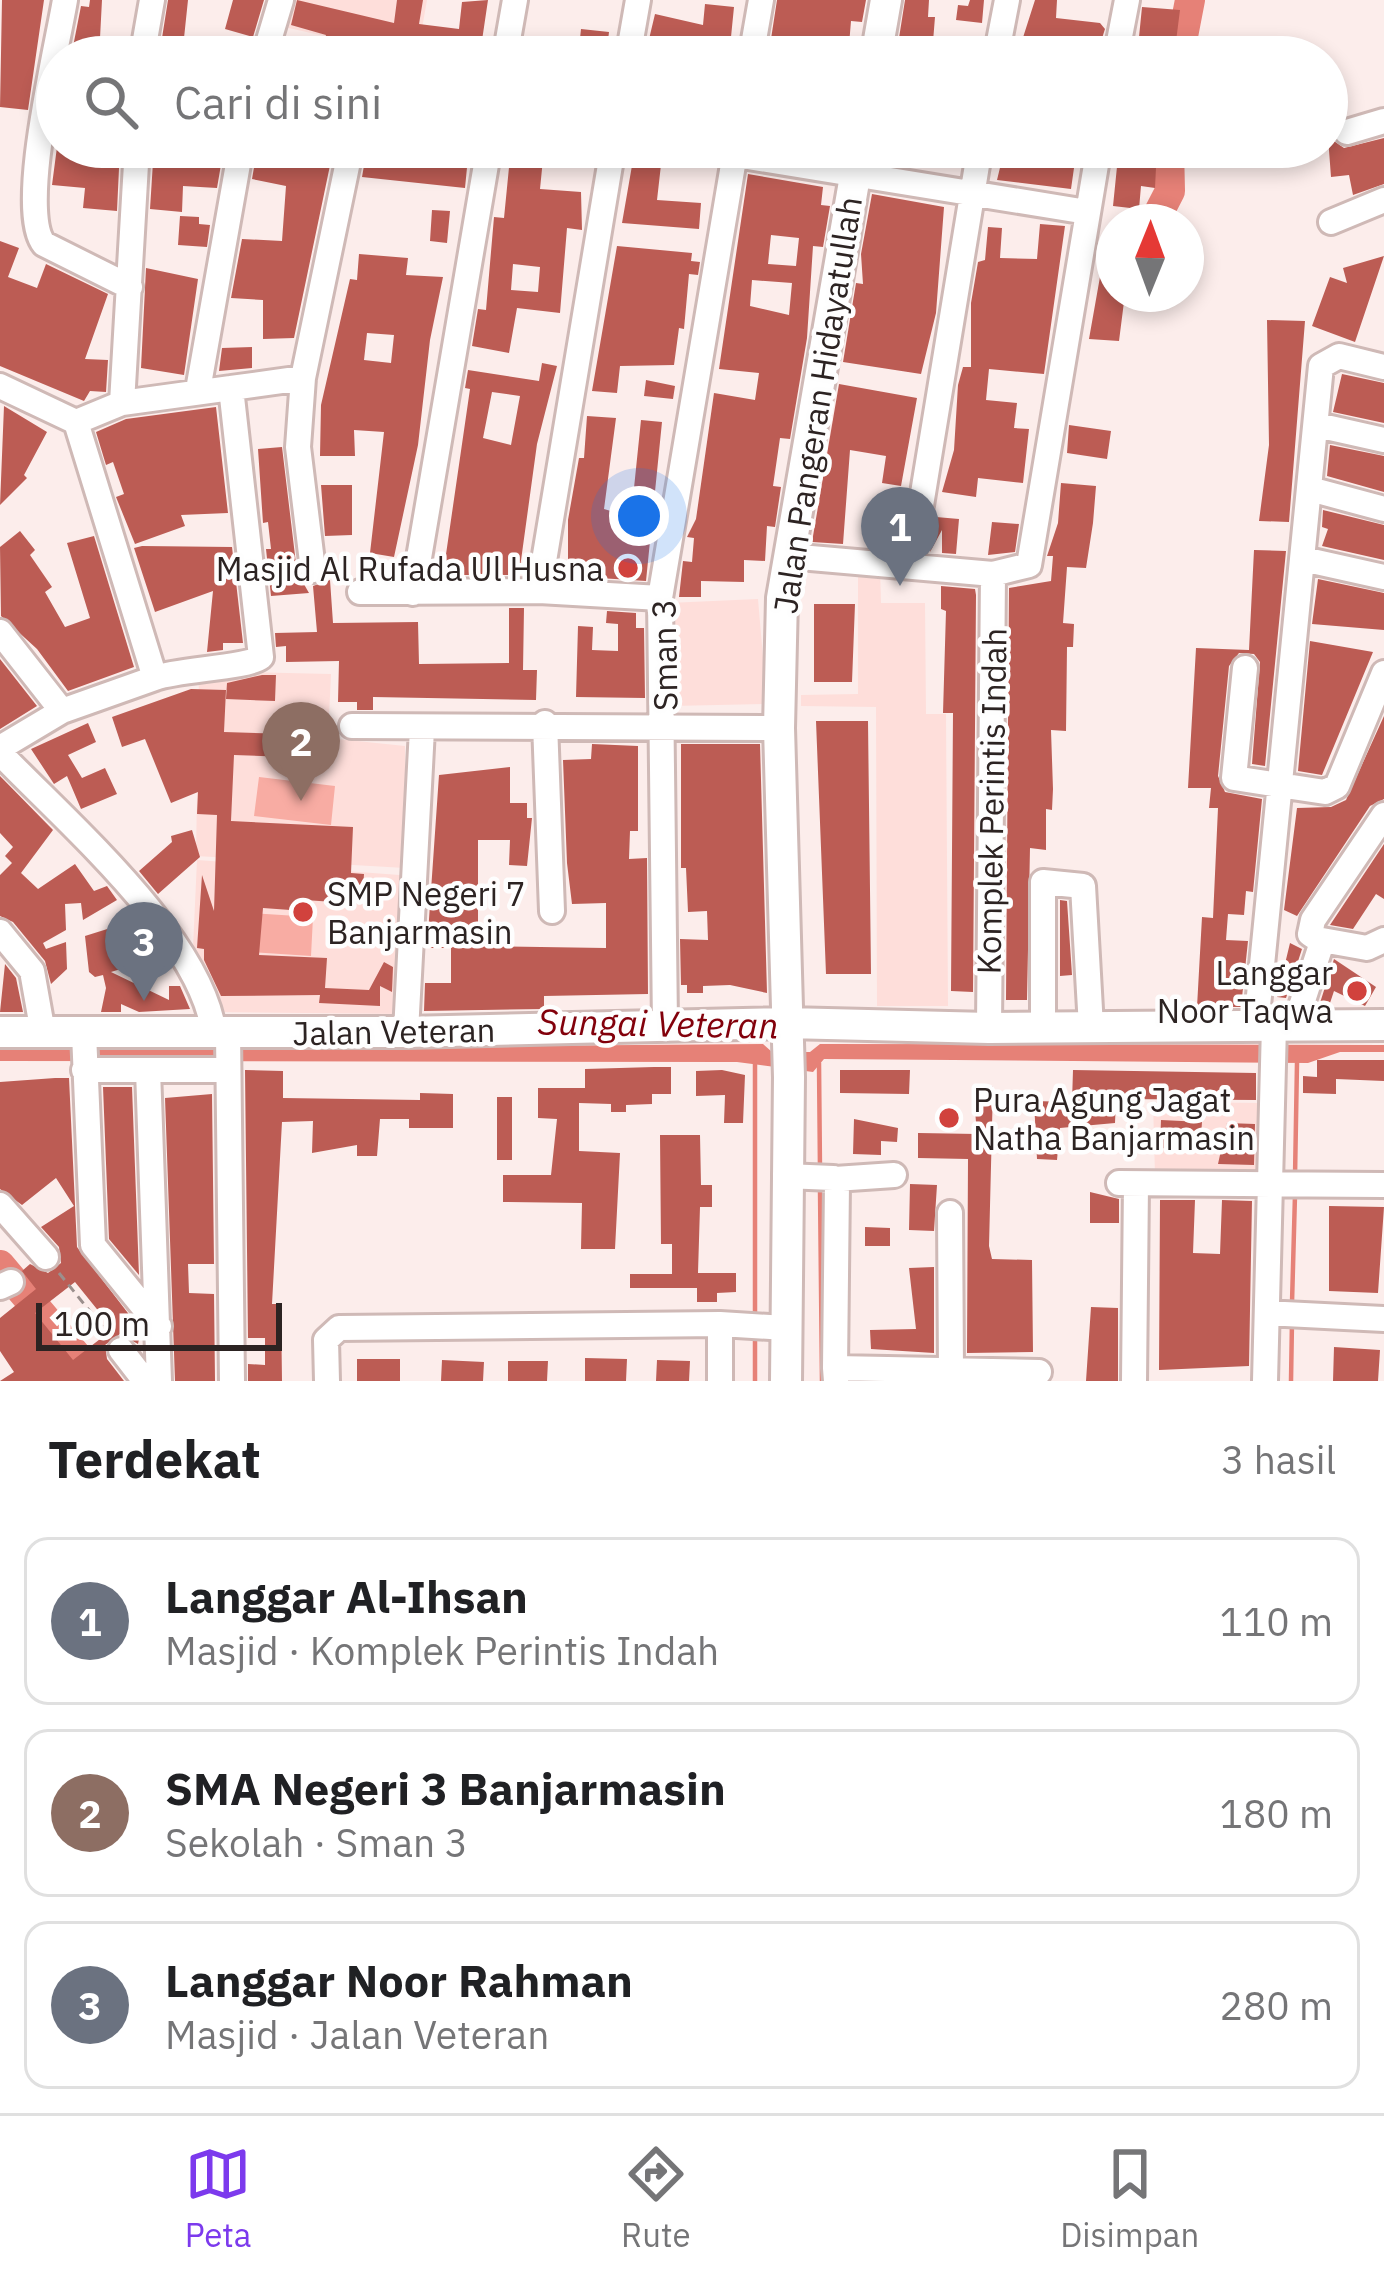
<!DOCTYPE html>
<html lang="id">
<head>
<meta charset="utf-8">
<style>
  body { margin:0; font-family:"IBM Plex Sans",sans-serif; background:#f2f2f2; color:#202124 }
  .compass { position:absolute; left:1096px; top:204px; width:108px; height:108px; border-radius:50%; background:#fff; box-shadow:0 6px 18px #0003; rotate:1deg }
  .scale { position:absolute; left:36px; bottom:30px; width:246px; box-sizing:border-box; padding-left:12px; border:6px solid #2c2322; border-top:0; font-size:33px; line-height:42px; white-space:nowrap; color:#2c2322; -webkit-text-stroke:9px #fefefe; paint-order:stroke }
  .you { position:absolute; left:639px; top:516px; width:42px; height:42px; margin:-30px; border:9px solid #fff; border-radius:50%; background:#1a73e8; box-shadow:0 0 0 18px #1a73e833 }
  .badge { display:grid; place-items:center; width:78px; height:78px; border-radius:50%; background:#7c3aed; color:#fff; font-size:39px; font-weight:700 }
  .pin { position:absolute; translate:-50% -99px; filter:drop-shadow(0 3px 6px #0008) }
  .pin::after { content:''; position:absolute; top:63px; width:42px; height:36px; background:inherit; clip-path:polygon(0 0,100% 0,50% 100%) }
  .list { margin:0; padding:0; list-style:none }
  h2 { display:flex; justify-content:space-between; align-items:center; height:156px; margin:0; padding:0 48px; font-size:51px }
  h2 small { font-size:39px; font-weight:400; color:#757577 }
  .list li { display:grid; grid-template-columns:78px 1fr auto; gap:36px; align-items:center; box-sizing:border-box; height:168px; margin:0 24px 24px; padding:0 24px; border:3px solid #e0e0e0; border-radius:24px }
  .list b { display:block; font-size:45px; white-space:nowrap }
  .list p { margin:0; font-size:39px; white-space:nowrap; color:#757577 }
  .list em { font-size:39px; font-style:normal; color:#757577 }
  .icon { flex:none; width:66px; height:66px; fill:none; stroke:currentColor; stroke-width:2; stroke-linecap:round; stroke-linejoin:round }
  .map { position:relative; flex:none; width:1384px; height:1381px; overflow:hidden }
  .search { position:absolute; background:#fff; box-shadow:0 6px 18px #0003; left:36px; right:36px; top:36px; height:132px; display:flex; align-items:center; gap:30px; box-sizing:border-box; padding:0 42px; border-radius:66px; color:#757577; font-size:45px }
  .sheet { height:732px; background:#fff }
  nav { display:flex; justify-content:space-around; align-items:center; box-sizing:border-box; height:168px; border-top:3px solid #e0e0e0; background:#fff; font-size:33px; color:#757577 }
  nav a { display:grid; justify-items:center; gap:6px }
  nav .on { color:#7c3aed }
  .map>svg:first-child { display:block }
</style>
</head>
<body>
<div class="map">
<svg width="1384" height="1381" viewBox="0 0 1384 1381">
  <rect width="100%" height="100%" fill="#fcedeb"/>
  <!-- built -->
  <path fill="#fededa" d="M289,0h138l-10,57 -137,-31z
    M880,567l1,36h44l1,111h20l2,292h-71l-1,-299 -75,-1v-11l57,-1v-126z
    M758,599l9,105 -96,2 -3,-103z
    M199,671l132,3 -3,64 77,8v122l-209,-12z
    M197,860l216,16 -9,138 -192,-2 -19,-64z
    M1153,1102l115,1v70l-113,2z"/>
  <!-- green -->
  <path fill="#f8aca3" d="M259,777l76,9 -4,39 -77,-9z
    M236,912l77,5 -2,39 -77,-5z"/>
  <!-- water -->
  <path fill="#e68177" d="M763,1044l9,8h38l10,-8 564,1v7h-44l-32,11 -484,-4 -11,13 -76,-10 -737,-1v-11z"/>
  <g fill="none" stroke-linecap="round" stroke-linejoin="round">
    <!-- stream -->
    <path stroke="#e68177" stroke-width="4.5" d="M755,1063v252
      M819,1063l1,108
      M1295,1177l2,-114
      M820,1189l2,192
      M1292,1303l3,-108
      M755,1381v-48
      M1291,1381l1,-60"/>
    <!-- river -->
    <path stroke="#e68177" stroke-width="30" d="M1179,57l11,-57
      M1154,222l16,-31 -1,-44
      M0,1265l81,96 -18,20"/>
  </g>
  <!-- building -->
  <path fill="#bc5c54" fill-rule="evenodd" d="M2,0h42l-16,110 -28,-3z
    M90,0h12l-3,57h-28l10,-51 8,1z
    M168,0h20l-6,57h-23z
    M233,0h31l-11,37 -28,-8z
    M297,0l97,23 3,-23h26l-4,24 40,5 3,-27 26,-2 -8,54 -44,-13 -1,16h-115l6,-22 -35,-10z
    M777,0h89l-4,22 -11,-1 -3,36h-26v-14l-29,-2 -2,16 -22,-5z
    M905,0h24l-1,17h7l-3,37 -36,3z
    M970,0h14l-2,23 -26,-3 2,-15 10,1z
    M1035,0h22l-1,18 44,5 5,6 -9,28h-55l-22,-7z
    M705,4l29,3 -5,50 -84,-1 10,-42 48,11z
    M1142,7l38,3 -6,47h-37z
    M581,29l28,3 -3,25h-28z
    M1328,137l16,11 40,-10v46l-31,11 -4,-20 -18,2z
    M57,147h63l-3,64 -34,-3 2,-20 -33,-3z
    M181,147h43l-7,41 -34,-2 -1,26 -32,-3 3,-47 27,2z
    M279,147l54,4 -39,187 -31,1v-39l-32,-2 11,-59 40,2 4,-55 -34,-7 4,-23 22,4z
    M423,147h46l-4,41 -103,-11 4,-23 56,7z
    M511,147h79l-1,16 -46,-4 -3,30 41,3 1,38 -15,-2 -7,85 -43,-5 -8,45 -37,-7 6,-37 8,1 8,-93 10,1zM513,264l27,3 -2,25 -27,-2z
    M882,147h34l-2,20 -33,-5z
    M1005,147h72l-6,42 -74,-9z
    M1119,147h38l-2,41 -14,-2 -2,23 -26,-3z
    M634,154l28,2 -5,44 44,3 -2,26 -77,-6z
    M748,174l75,13 -2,18 9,1 -7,41 -10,-1 -6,92 -17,101 -10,-1 -7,48 8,1 -6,40 -8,-1 -2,35 -21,-1v22l-43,-1v16h-22l4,-36 9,1 2,-24 -7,-1 9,-18 18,-126 41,7 4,-27 -40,-4zM771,235l28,3 -3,28 -28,-2zM752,280l40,3 -3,32 -39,-9z
    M872,194l72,13 -8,106 -15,61 -78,-12 13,-79 7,1 -2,-30z
    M432,210l18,1 -3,32 -17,-2z
    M180,216l19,1v7l11,1 -3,22 -29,-2z
    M1040,224l25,2 -21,148 -55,-5 -3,31 31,3 -3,25 15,1 -6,54 -45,-5 -2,19 -34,-5 12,-42 4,-65 5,-18h8v-64l7,-41 7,-2 3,-33 14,1 -2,30 37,1z
    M0,241l19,7 -11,29 29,11 9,-24 62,30 -23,65 23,1 -2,32 -16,-1 -6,10 -84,-35z
    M1106,243h8v51h11l-6,47 -30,-2z
    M617,246l75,7 -1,8 9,1 -2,13 -9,-1 -5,55 -5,-1 -5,37 -54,1 -3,27 -25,-2z
    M359,254l49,4 -2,17 37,2 -13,63 -12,105 -24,112 -24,-4 14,-121 -30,-2 1,26h-35l1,-51 29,-126 7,1zM367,333l27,2 -3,28 -27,-3z
    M1384,256l-29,86 -43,-16 18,-49 17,6 -4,-15z
    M146,268l52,11 -14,96 -43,-7z
    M1267,320l38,1 -16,201 -30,-1 10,-76z
    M252,347v21l-33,3 3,-23z
    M542,363l15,3 -20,78 -18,131h-76l27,-186 -5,-1 3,-18 71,11zM492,392l28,4 -9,49 -28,-7z
    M1342,374l42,9v40l-51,-11z
    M646,380l29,6 -2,13 -29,-3z
    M839,384l78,14 -16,88 -19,-3 4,-27 -36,-6 -7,94 -31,-2z
    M4,406l43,26 -23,43 3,3 -27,27z
    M216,407l12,106 -47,2 4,11 -50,18 -19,-47 8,-3 -11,-32 -7,3 -10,-33 30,-13z
    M587,416l29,2 -12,91 27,8 10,-97 21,2 -16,159 -78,-5v-56l11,-62h5z
    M1069,425l42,6 -4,28 -40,-6z
    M1330,445l54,11v36l-57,-16z
    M282,447l15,125 12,21 -38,3 -5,-47h5l-3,-27 -5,1 -5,-74z
    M1061,483l35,3 -3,37 -7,45 -19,-1 -4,56 11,1 -1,23h-6l-1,84 -15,-1 2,59 -1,21 -6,-1v41l-16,-2 -3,152h-21l3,-412 42,-7 2,-25h-6l11,-33z
    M321,485h31v50l-27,1z
    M1323,510l61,15v35l-62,-14 6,-17 -6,-2z
    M873,517l27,3 -4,29 -27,-2z
    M936,517l23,2 -3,35 -14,-1v-23l-12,22z
    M992,522l27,2 -4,28 -27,3z
    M20,531l15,19 -5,5 22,32 -7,5 20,35 25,-9 -23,-75 27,-7 40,131 -66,24 -31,-42 -36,-33 -1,-69z
    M142,546l90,1 11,96h-20v7l-16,2 6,-61 -58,21 -21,-64z
    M1254,550l32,1 -21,215 -13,-2 8,-102 -6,-8 -15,-1 -10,13 -11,110 7,16 37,7 -9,93 -7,-1 -2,24 -16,-1 -2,26 22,1 -7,66h-44l5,-90 11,1 5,-110h-9l2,-20h-23l8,-140 53,2z
    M1318,579l66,14v37l-72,-6z
    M330,580l3,43 85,-1 1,42 90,-1v-55h15l-1,62h14l-1,30 -163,-3v13h-16v-8h-19l1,-41 -53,1v-16l-10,1 -1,-14 42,-1 -4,-46z
    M941,586l34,3 1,6 -3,397 -22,-1 2,-278h-10l3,-102 -5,-2z
    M814,604h41l-3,78h-38z
    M607,611l29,2v15h8l1,70 -69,-1 2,-71 15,1 -1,23 26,1v-27l-12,-1z
    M1310,641l63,11 -51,123 -24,-4z
    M0,659l37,47 -37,23z
    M262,675h14l-1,26 -49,-2 1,-16z
    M191,689l35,1 -2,42 66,2 -1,23 -55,-2 -3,66 122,6 -2,46 13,1 -2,30 -57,-4 -1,11 -41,-3 -4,47 68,3 -2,30 44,2 15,-28 9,5 -1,25 -12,-6v20l-61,-3 1,-8 -99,1 -17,-36v-11l-7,-1 5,-73 12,36 3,-96 -20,-1 1,-22 -27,11 -26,-64 -23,8 -10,-30z
    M1384,716v83l-14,7 -73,110 -13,-6 13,-102 34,-1 15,-7z
    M816,721h52l3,253h-45z
    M88,723l8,19 -28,13 14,23 23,-10 12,26 -36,15 -14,-33 -13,8 -23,-35z
    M592,744l46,2v85h-8l-1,28 18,-1 1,136 -104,2v13l-120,2 1,-28h26v-35h-24l12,-173 71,-8v36h17v15h5l-5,48 -18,-1 1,-25h-32v106l128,2v-45l-34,1 -5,-41 -4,-103 28,-1z
    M681,744h79l7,249 -37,-8 -27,1v7h-16v-8h-6l-1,-46 28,1 -1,-29 -19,1 -2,-44h-5z
    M0,776l53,54 -32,43 17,16 37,-25 19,27 13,-5 10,14 -34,20 -2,-17 -16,1 1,26 -23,13 3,6 20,-7 1,27 -16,15 -6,-23 -32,-39 -13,-6v-41l12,-12 -7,-7 8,-9 -13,-14z
    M192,830l8,27 -42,37 -19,-23 33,-29 -1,-6z
    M1384,844v55l-8,-5 -23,35 -23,-4z
    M1060,900l7,1 5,74 -12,1z
    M136,920l26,36 -51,16 58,28v-14h11l10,23 -51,3 -18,-8v8h-20l5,-24 -3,-13 -8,2 -6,-5 -4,-36z
    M1290,943l12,6 -16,49 -9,-1z
    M1334,959l42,28 -11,19 -31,-15 -5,15h-10z
    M5,964l11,14 7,34h-23z
    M1317,1060h67v21l-48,-2v15l-33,-1v-17l14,1z
    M654,1067h17v27h-19v10l-26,1v7h-15v-8l-32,-1v48l41,2 -5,96h-34l1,-46 -79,-1v-27h48l6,-56 -19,-1v-30h47v-19z
    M245,1070l38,1v27l137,2v-7l33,1v34h-44v-9h-29l-3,37h-20v-11l-45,8 1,-32 -31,1 -10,182h9l1,77h-34v-17l17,1v-27h-17z
    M722,1070l23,5 -2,48h-19l1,-28 -29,1v-25z
    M840,1070h70l-1,24 -69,-1z
    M1073,1070l183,3v27l-140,-1 -1,24 -55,5 -3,32 -20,-1 -3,-58 38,1z
    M55,1078h14l8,169 64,83 -3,14 -18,-10 -15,11 2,14 17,22h-124l14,-9 -14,-21v-33l36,-29 -14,-18 8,-7 18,9 13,-10 -2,-16 -18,-20 33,-21 -18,-28 -34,27 -22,-16v-107zM75,1282l38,47 -40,31 -38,-47z
    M973,1086h20l-4,160 3,13 40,1 1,92 -66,1 1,-194 -50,-1v-25l59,1z
    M103,1087h29l7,188 -30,-36z
    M212,1094l2,170h-26l1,29 25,1 1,87h-40l-10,-283z
    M497,1097h15v63h-15z
    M854,1119l44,9 -1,14 -16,-1v14l-28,-1z
    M1161,1120l41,2 -2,28 -40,-2z
    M1227,1123l28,1 -1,41 -36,-1z
    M660,1135h40l1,50h11v22h-12l-2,66h38v19l-19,1v9h-20v-14h-67v-14h42v-30h-11z
    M910,1184l27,1 -3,46 -25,-1z
    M1090,1192l29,7v24h-29z
    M1160,1200h35l-2,53 27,1 2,-54 30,1 -3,165 -90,4z
    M1329,1206l55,1 -6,86 -49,-2z
    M865,1227l25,1v18h-25z
    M934,1267v86l-63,-4 -1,-19 46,-1 -7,-61z
    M1091,1307l27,1v73h-32z
    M1334,1347l46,3 -2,31h-45z
    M585,1358l42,1 -1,22h-41z
    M357,1359h43v22h-43z
    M442,1360l42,2 -1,19h-42z
    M657,1360l33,1 -1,20h-33z
    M508,1361h40l-1,20h-39z"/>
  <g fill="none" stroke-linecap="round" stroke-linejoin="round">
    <!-- minor casing -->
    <g stroke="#cfb9b6" stroke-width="30">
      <path id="minor" d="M65,0c-8,48 -48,212 -21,244l86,43
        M142,57l10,-57
        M264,57l17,-57
        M505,57l10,-57
        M628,57l10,-57
        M751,57l10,-57
        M996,57l11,-57
        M1116,57l11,-57
        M1347,132l37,-11
        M687,147l400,65
        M1331,222l53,-22
        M303,378l48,-231
        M0,386l76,36 79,256 -93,33 -62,37
        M231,388l72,-10 -5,69 15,123
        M198,390l43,-243
        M122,403l15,-256
        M76,422l46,-19 109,-15 30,269c-14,11 -81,12 -106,21
        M1317,425l67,15
        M1310,489l74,20
        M788,556l205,18 36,-9 70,-418
        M1303,559l81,18
        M911,566l69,-419
        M539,591l74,-444
        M360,592l179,-1 121,7
        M413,593l76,-446
        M0,632l62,79
        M1245,668l-11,110 91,14 12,-6 47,-113
        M545,723l7,188
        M352,726l427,2
        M0,753c67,70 202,185 214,281
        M0,932l32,39 11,62
        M1322,940l45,8 17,-8
        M665,1025l-5,-427 76,-451
        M1295,1025l27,-83 -12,-8 3,-14 71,-105
        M1256,1026l65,-660 18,-10 45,11
        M989,1028l4,-454
        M1043,1028v-146l40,4 8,141
        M406,1032l16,-303
        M84,1033l9,212 66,81
        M228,1033l4,348
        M84,1070h144
        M148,1070l11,311
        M785,1176l48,2 4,5 -2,185
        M835,1179l59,-4
        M1119,1183l265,2
        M0,1205l46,52
        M950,1213l1,157
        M0,1287l11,-5
        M1267,1313l117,6
        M720,1324v57
        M121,1350l24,31
        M327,1381l-1,-41 13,-12 381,-4 66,4
        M836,1381l-1,-13 204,4
        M1134,1381l2,-197
        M1265,1381l9,-356"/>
    </g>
    <!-- major casing -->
    <g stroke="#cfb9b6" stroke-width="36">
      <path id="major" d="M876,57l10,-57
        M0,1032h406l381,-9 202,5 395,-3
        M786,1381l3,-304 -10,-349 3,-130 78,-451"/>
    </g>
    <!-- path -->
    <path stroke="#9b8f8d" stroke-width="3" stroke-dasharray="9 6" stroke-linecap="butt" d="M59,1273l50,62"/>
    <!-- minor -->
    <use href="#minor" stroke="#fff" stroke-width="24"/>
    <!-- major -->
    <use href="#major" stroke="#fff" stroke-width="30"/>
  </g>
  <!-- markers -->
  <g fill="#d1423d" stroke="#fefefe" stroke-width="4.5">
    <circle cx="628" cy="568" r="12"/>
    <circle cx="303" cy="912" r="12"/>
    <circle cx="1357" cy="991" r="12"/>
    <circle cx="949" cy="1118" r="12"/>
  </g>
  <g text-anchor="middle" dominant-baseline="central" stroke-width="9" stroke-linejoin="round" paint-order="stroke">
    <!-- street labels -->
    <g font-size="33" fill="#2c2322" stroke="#fefefe">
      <text transform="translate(817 405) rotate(-81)">Jalan Pangeran Hidayatullah</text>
      <text transform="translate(664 655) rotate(-91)">Sman 3</text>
      <text transform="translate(991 801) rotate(-89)">Komplek Perintis Indah</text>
      <text transform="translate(394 1031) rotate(-1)">Jalan Veteran</text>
    </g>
    <!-- poi labels -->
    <g font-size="33" fill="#2c2322" stroke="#fefefe" text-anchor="end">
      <text x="604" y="568">Masjid Al Rufada Ul Husna</text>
      <text x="327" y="893" text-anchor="start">SMP Negeri 7<tspan x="327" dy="38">Banjarmasin</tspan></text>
      <text x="1333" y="972">Langgar<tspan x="1333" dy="38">Noor Taqwa</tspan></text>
      <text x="973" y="1099" text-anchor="start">Pura Agung Jagat<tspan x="973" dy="38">Natha Banjarmasin</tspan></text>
    </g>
    <!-- water labels -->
    <g font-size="36" font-style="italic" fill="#82000b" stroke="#fefefe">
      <text transform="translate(658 1023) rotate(1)">Sungai Veteran</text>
    </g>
  </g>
</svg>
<svg class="compass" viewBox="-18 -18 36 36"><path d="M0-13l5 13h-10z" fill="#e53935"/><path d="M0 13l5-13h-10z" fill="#757577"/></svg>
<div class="scale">100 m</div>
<div class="you"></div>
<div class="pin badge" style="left:900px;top:586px;background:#6b7280">1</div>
<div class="pin badge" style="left:301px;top:801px;background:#8d6e63">2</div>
<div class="pin badge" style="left:144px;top:1001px;background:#6b7280">3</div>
<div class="search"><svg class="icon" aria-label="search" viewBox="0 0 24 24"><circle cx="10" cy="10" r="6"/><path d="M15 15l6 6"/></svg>Cari di sini</div>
</div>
<section class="sheet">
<h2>Terdekat<small>3 hasil</small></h2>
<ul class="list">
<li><span class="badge" style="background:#6b7280">1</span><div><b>Langgar Al-Ihsan</b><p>Masjid · Komplek Perintis Indah</p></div><em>110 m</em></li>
<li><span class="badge" style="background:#8d6e63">2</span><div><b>SMA Negeri 3 Banjarmasin</b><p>Sekolah · Sman 3</p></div><em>180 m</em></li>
<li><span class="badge" style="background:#6b7280">3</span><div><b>Langgar Noor Rahman</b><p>Masjid · Jalan Veteran</p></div><em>280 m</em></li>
</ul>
</section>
<nav>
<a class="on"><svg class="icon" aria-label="map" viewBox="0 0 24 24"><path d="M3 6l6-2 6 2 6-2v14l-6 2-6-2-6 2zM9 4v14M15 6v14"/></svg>Peta</a>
<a><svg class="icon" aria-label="directions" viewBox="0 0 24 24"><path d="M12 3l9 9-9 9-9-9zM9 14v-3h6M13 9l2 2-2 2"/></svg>Rute</a>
<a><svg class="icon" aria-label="saved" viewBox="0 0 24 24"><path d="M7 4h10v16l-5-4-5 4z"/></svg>Disimpan</a>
</nav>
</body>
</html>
